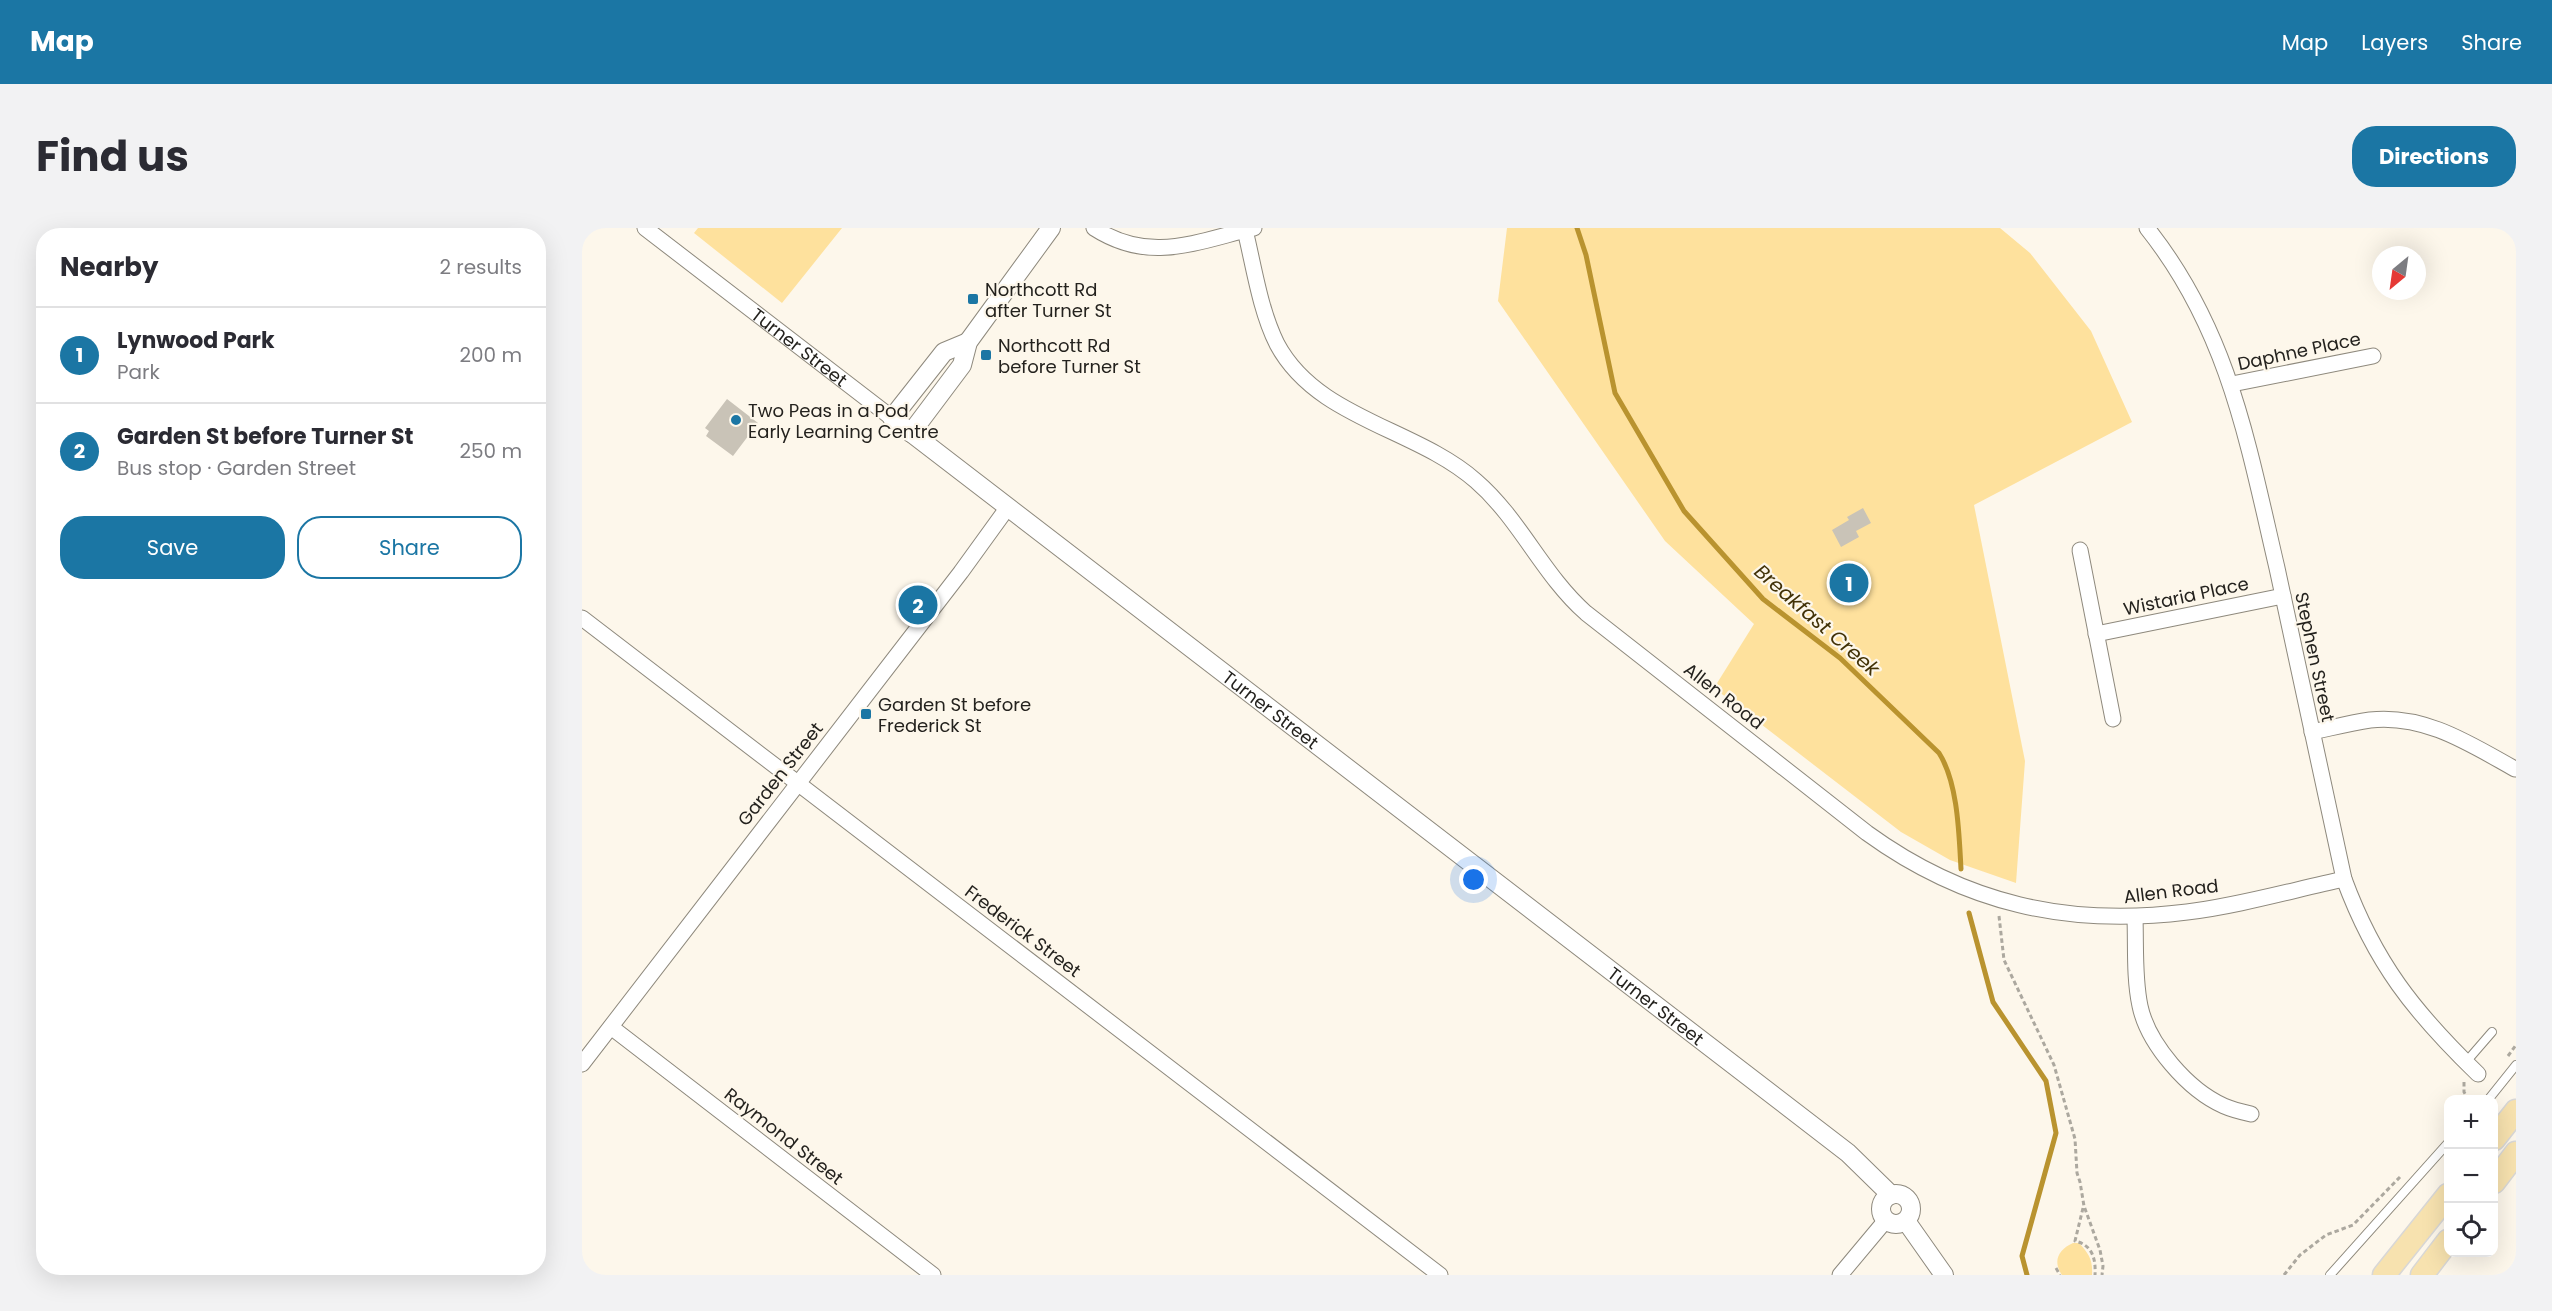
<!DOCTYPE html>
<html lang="en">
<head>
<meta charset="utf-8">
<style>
  body { margin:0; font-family:Poppins,sans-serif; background:#f2f2f3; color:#2b2b33 }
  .controls { position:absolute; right:18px; bottom:18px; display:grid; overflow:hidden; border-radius:12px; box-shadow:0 6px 24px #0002 }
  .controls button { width:54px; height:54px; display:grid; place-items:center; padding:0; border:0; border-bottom:2px solid #e1e1e2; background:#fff; color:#2b2b33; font:30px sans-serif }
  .compass { position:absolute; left:1790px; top:18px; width:54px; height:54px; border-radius:50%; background:#fff; box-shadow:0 6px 24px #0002; rotate:209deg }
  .you { position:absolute; left:892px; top:652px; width:21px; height:21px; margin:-15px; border:4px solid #fff; border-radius:50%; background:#1a73e8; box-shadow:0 0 0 9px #1a73e833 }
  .badge { display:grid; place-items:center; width:39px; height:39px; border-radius:50%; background:#1b76a4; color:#fff; font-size:20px; font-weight:700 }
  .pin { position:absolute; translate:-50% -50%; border:3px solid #fff; box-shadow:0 2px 6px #0006 }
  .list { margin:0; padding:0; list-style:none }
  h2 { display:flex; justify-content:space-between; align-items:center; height:78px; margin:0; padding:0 24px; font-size:26px }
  h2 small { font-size:20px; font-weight:400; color:#7c7c81 }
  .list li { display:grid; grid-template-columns:39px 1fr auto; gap:18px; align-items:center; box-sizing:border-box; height:96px; padding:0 24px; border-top:2px solid #e1e1e2 }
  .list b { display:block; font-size:22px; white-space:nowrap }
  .list p { margin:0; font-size:20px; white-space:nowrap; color:#7c7c81 }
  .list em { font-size:20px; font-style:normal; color:#7c7c81 }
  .actions { display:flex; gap:12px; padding:18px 24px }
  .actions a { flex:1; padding:14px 0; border:2px solid #1b76a4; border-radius:24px; text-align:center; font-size:21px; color:#1b76a4 }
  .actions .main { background:#1b76a4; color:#fff }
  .icon { flex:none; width:33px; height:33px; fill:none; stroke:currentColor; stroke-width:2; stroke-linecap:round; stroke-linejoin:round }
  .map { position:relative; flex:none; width:1934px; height:1047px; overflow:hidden; border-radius:24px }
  header { display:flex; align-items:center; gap:36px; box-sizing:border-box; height:84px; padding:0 30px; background:#1b76a4; color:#fff }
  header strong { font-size:28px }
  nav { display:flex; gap:33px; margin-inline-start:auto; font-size:21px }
  .intro { display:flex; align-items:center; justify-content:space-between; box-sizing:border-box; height:144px; padding:0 36px }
  h1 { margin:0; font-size:42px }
  .button { padding:15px 27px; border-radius:24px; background:#1b76a4; color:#fff; font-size:21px; font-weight:700 }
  main { display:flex; gap:36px; padding:0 36px }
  aside { flex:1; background:#fff; border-radius:24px; box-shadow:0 6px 24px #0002 }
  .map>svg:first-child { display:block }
</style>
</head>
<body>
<header>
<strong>Map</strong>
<nav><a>Map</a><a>Layers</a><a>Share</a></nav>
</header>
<div class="intro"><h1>Find us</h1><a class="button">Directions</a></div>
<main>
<aside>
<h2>Nearby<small>2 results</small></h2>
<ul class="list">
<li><span class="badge">1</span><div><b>Lynwood Park</b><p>Park</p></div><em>200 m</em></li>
<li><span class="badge">2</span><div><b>Garden St before Turner St</b><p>Bus stop · Garden Street</p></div><em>250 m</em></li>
</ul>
<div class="actions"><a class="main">Save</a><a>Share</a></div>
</aside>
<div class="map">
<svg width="1934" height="1047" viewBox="0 0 1934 1047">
  <rect width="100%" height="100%" fill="#fdf7eb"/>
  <!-- green -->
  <path fill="#fee19d" d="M116,0h144l-60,75 -88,-70z
    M925,0h493l30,25 61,78 41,91 -158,83 51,256 -9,122 -66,-23 -49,-28 -187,-144 40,-64 -89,-83 -167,-240z
    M1491,1015h6c10,11 14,17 13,32h-30c-10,-14 -3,-26 11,-32z"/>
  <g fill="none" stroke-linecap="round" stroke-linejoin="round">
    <!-- stream -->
    <path stroke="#b9932f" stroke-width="5" d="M995,0l9,27 29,138 69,118 79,88 77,59 99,95c19,30 20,81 22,116
      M1387,685l24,89 53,79 10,52 -34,123 5,19"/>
  </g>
  <!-- building -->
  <path fill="#c9c3b7" d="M145,171l31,24 -25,33 -27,-20 3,-5 -4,-3z
    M1281,280l8,15 -15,8 3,6 -18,10 -9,-17 17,-10 -2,-3z"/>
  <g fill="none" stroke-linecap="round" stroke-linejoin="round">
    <!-- service casing -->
    <g stroke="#8e897d" stroke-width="10">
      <path id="service" d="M1884,834l26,-30
        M1906,872l28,-35
        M1748,1047l118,-132"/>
    </g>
    <!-- minor casing -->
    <g stroke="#8e897d" stroke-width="17">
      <g id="minor">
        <path id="s1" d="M63,0l247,190"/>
        <path d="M512,0c56,36 101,14 160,0"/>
        <path d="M1565,0c82,103 101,216 130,340 23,104 44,207 67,311 31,84 70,133 134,195"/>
        <path d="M663,2c9,37 15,80 32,114 40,75 139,84 199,137 44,38 66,93 110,132l281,220c98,71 201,94 320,79 51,-6 106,-22 157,-33"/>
        <path d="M1650,156l141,-28"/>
        <path d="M1498,322l33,169"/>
        <path d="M0,390l858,657"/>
        <path d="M1514,406l187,-38"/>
        <path d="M1730,504c19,-4 38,-9 58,-12 55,-6 100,24 145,49"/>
        <path d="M1553,690c1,29 -1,60 5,88 8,38 48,84 84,100 9,4 18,6 27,8"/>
        <path d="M29,799l322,248"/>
        <path d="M0,836l379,-492 47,-65"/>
        <path d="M1258,1047l46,-55"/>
      </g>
    </g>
    <!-- tertiary casing -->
    <g stroke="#8e897d" stroke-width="20">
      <g id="tertiary">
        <path id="s2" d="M386,114l-24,10 -52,66 956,735 43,42"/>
        <path d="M329,205l51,-68 6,-23 83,-114"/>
        <circle cx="1314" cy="981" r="15"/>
        <path d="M1324,993l38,54"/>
      </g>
    </g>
    <!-- primary casing -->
    <g stroke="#d8d7d6" stroke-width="25">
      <path id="primary" d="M1912,911l22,-28
        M1912,954l22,-29
        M1802,1047l64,-80
        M1840,1047l26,-34"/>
    </g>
    <!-- path -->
    <path stroke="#aca89f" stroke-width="3" stroke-dasharray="4.5 3" stroke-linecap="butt" d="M1417,688l5,44 50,105 21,74 2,34 3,9 4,24 16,44 3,16 -1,9
      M1926,828l8,-11
      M1882,854v10l5,8
      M1501,980l-8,33c17,4 21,17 20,34
      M1474,1040l4,7
      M1702,1047l16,-20 26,-20 27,-10 47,-48"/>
    <!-- service -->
    <use href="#service" stroke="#fff" stroke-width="8"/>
    <!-- minor -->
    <use href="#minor" stroke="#fff" stroke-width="15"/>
    <!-- tertiary -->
    <use href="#tertiary" stroke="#fff" stroke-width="18"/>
    <!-- primary -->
    <use href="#primary" stroke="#f7e2af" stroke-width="22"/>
  </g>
  <!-- markers -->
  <g fill="#1b76a4" stroke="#fdf7eb" stroke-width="2">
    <rect x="385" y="65" width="12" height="12" rx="3"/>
    <rect x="398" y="121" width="12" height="12" rx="3"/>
    <circle cx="154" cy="192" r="6"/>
    <rect x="278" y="480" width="12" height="12" rx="3"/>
  </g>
  <g text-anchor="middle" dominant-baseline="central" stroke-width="4.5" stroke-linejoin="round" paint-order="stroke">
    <!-- poi labels -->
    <g font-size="18" fill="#24221e" stroke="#fdf7eb" text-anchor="start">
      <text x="403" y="61">Northcott Rd<tspan x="403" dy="21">after Turner St</tspan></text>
      <text x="416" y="117">Northcott Rd<tspan x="416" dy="21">before Turner St</tspan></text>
      <text x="166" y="182">Two Peas in a Pod<tspan x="166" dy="21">Early Learning Centre</tspan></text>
      <text x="296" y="476">Garden St before<tspan x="296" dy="21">Frederick St</tspan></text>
    </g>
    <!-- street labels -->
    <g font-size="18" fill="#24221e" stroke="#fdf7eb">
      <text stroke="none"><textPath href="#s1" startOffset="195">Turner Street</textPath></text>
      <text transform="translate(1717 123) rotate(-12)">Daphne Place</text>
      <text transform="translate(1604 368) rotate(-12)">Wistaria Place</text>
      <text transform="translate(1733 429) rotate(78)">Stephen Street</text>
      <text transform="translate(1142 468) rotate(38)">Allen Road</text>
      <text stroke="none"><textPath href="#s2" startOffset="588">Turner Street</textPath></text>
      <text transform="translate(198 546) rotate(-52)">Garden Street</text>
      <text transform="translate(1589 663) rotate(-7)">Allen Road</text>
      <text transform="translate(441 703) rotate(37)">Frederick Street</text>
      <text stroke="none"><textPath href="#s2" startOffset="1074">Turner Street</textPath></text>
      <text transform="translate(202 908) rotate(38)">Raymond Street</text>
    </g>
    <!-- water labels -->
    <g font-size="20" font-style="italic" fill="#423207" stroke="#fdf7eb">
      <text transform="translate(1235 392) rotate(41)">Breakfast Creek</text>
    </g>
  </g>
</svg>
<div class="controls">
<button>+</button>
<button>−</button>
<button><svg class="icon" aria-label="locate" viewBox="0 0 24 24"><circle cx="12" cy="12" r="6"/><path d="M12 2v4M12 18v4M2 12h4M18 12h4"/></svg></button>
</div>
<svg class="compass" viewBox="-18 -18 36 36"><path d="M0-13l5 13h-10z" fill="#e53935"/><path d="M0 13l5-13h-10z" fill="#7c7c81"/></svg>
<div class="you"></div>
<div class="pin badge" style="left:1267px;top:355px">1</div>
<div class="pin badge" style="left:336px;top:377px">2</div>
</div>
</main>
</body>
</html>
